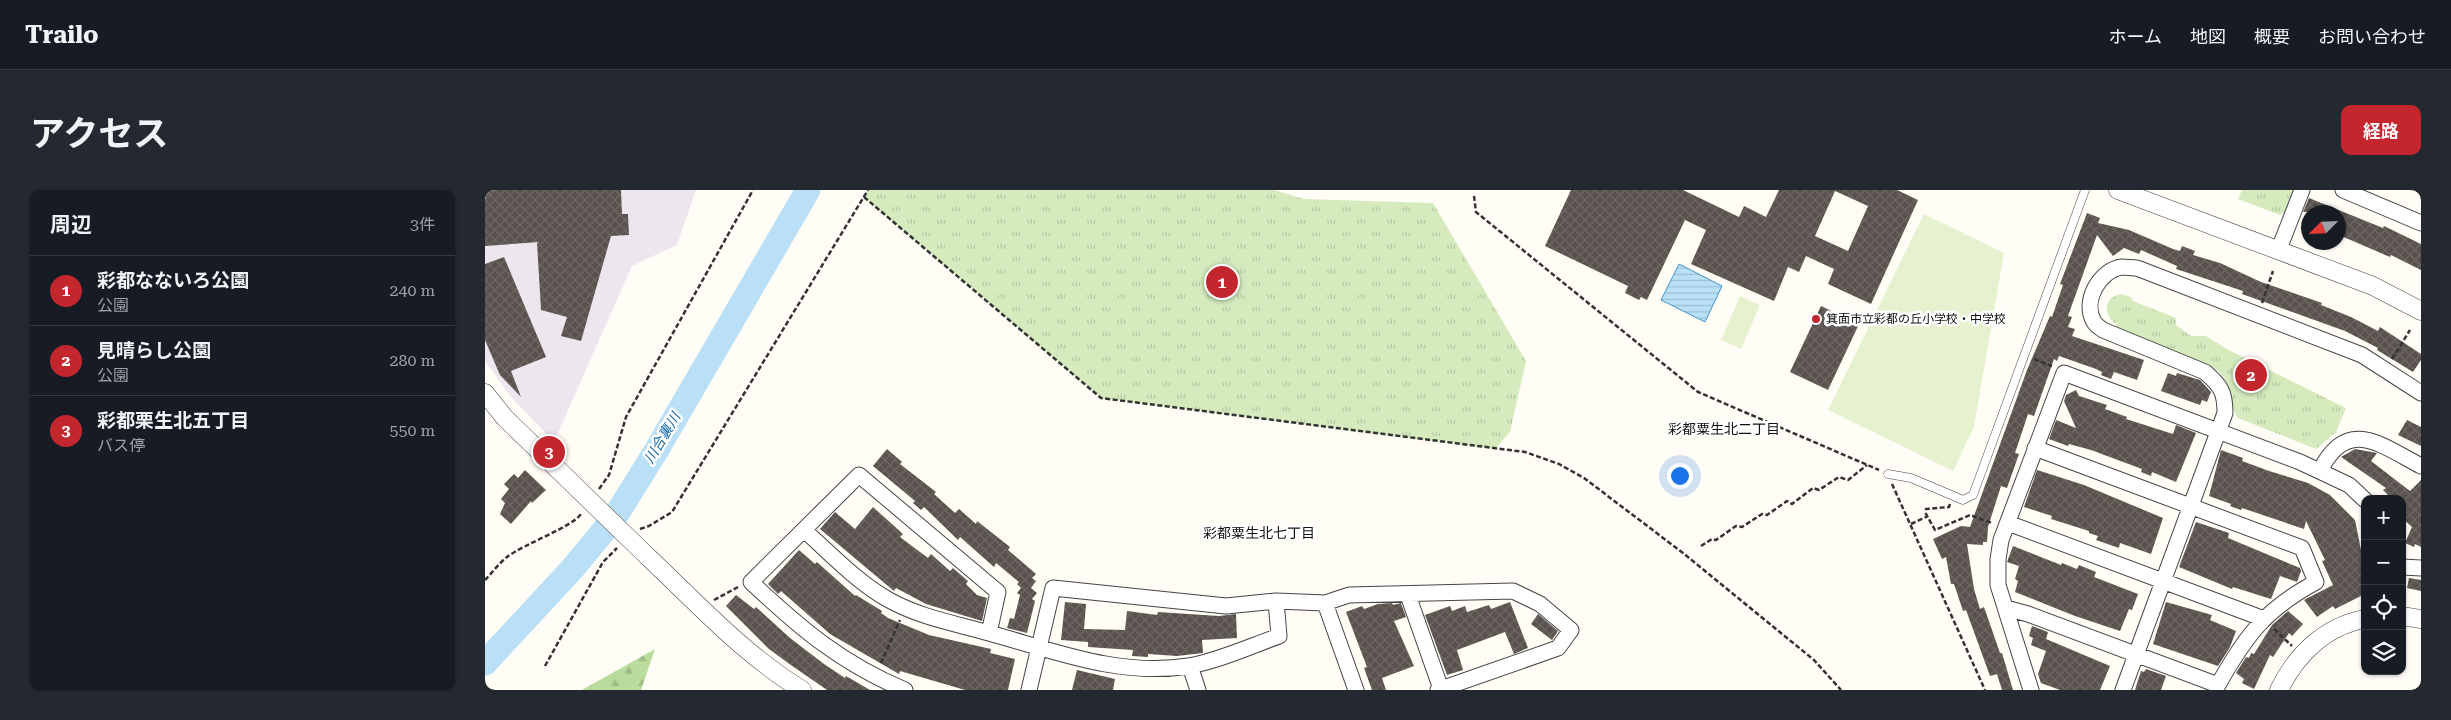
<!DOCTYPE html>
<html lang="ja">
<head>
<meta charset="utf-8">
<style>
  body { margin:0; font-family:"Roboto Serif","Noto Sans JP",serif; background:#242831; color:#f1f3f6 }
  .controls { position:absolute; right:15px; bottom:15px; display:grid; overflow:hidden; border-radius:10px; box-shadow:0 1px 4px #0004 }
  .controls button { width:45px; height:45px; display:grid; place-items:center; padding:0; border:0; border-bottom:1px solid #363941; background:#171b24; color:#f1f3f6; font:25px sans-serif }
  .compass { position:absolute; left:1816px; top:15px; width:45px; height:45px; border-radius:50%; background:#171b24; box-shadow:0 1px 4px #0004; rotate:246deg }
  .you { position:absolute; left:1194px; top:285px; width:18px; height:18px; margin:-12px; border:4px solid #fff; border-radius:50%; background:#1a73e8; box-shadow:0 0 0 8px #1a73e833 }
  .badge { display:grid; place-items:center; width:32px; height:32px; border-radius:50%; background:#c4262e; color:#fff; font-size:16px; font-weight:700 }
  .pin { position:absolute; translate:-50% -50%; border:2px solid #fff; box-shadow:0 1px 5px #0006 }
  .list { margin:0; padding:0; list-style:none }
  h2 { display:flex; justify-content:space-between; align-items:center; height:65px; margin:0; padding:0 20px; font-size:21px }
  h2 small { font-size:16px; font-weight:400; color:#9ea1a6 }
  .list li { display:grid; grid-template-columns:32px 1fr auto; gap:15px; align-items:center; box-sizing:border-box; height:70px; padding:0 20px; border-top:1px solid #363941 }
  .list b { display:block; font-size:19px; white-space:nowrap }
  .list p { margin:0; font-size:16px; white-space:nowrap; color:#9ea1a6 }
  .list em { font-size:16px; font-style:normal; color:#9ea1a6 }
  .icon { flex:none; width:28px; height:28px; fill:none; stroke:currentColor; stroke-width:2; stroke-linecap:round; stroke-linejoin:round }
  .map { position:relative; flex:none; width:1936px; height:500px; overflow:hidden; border-radius:10px }
  header { display:flex; align-items:center; gap:30px; box-sizing:border-box; height:70px; padding:0 25px; background:#171b24; border-bottom:1px solid #363941 }
  header strong { font-size:24px }
  nav { display:flex; gap:28px; margin-inline-start:auto; font-size:18px }
  .intro { display:flex; align-items:center; justify-content:space-between; box-sizing:border-box; height:120px; padding:0 30px }
  h1 { margin:0; font-size:35px }
  .button { padding:12px 22px; border-radius:10px; background:#c4262e; color:#fff; font-size:18px; font-weight:700 }
  main { display:flex; gap:30px; padding:0 30px }
  aside { flex:1; background:#171b24; border-radius:10px; box-shadow:0 1px 4px #0004 }
  .map>svg:first-child { display:block }
</style>
</head>
<body>
<header>
<strong>Trailo</strong>
<nav><a>ホーム</a><a>地図</a><a>概要</a><a>お問い合わせ</a></nav>
</header>
<div class="intro"><h1>アクセス</h1><a class="button">経路</a></div>
<main>
<aside>
<h2>周辺<small>3件</small></h2>
<ul class="list">
<li><span class="badge">1</span><div><b>彩都なないろ公園</b><p>公園</p></div><em>240 m</em></li>
<li><span class="badge">2</span><div><b>見晴らし公園</b><p>公園</p></div><em>280 m</em></li>
<li><span class="badge">3</span><div><b>彩都栗生北五丁目</b><p>バス停</p></div><em>550 m</em></li>
</ul>
</aside>
<div class="map">
<svg width="1936" height="500" viewBox="0 0 1936 500">
  <defs>
    <pattern id="grass-tufts" width="24" height="20" patternUnits="userSpaceOnUse" patternTransform="scale(1.25)"><rect width="24" height="20" fill="#d5ebbd"/><path d="M3 7l-1-3M5 7V3M7 7l1-3M15 17l-1-3M17 17v-4M19 17l1-3" fill="none" stroke="#b6c8a1"/></pattern>
    <pattern id="forest-firs" width="22" height="20" patternUnits="userSpaceOnUse" patternTransform="scale(1.25)"><rect width="22" height="20" fill="#b9dc9c"/><path d="M5 1l3.5 6h-7zM16 11l3.5 6h-7z" fill="#9ebc85"/></pattern>
    <pattern id="water-rules" width="6" height="5" patternUnits="userSpaceOnUse" patternTransform="scale(1.25)"><rect width="6" height="5" fill="#b9e0f7"/><path d="M0 2.5h6" fill="none" stroke="#9ebfd3"/></pattern>
    <pattern id="building-cross-hatch" width="8" height="8" patternUnits="userSpaceOnUse" patternTransform="scale(1.25)"><rect width="8" height="8" fill="#5a524d"/><path d="M0 0l8 8M0 8l8-8" fill="none" stroke="#6d6662"/></pattern>
  </defs>
  <rect width="100%" height="100%" fill="#fffdf5"/>
  <!-- industrial -->
  <path fill="#eee6ef" d="M0,0h211l-19,55 -45,21 -78,176 -43,-45 -26,-36z"/>
  <!-- grass -->
  <path fill="url(#grass-tufts)" d="M383,0h406l30,9 129,4 93,158 -16,71 -15,17 -394,-51 -237,-201z
    M1757,0h52l-6,20 -8,5 -42,-16z
    M1635,104l11,3 2,4 43,17v7l15,11h15l21,13 119,59 -10,24 -20,17 -78,-31c-11,-17 -2,-30 -21,-48l-101,-39v-7c-13,-10 -13,-25 4,-30z"/>
  <!-- forest -->
  <path fill="url(#forest-firs)" d="M170,459l-14,41h-59z"/>
  <!-- pitch -->
  <path fill="#e6f2cf" d="M1439,24l80,39 -30,174 -21,44 -125,-61z
    M1255,106l20,9 -19,44 -20,-9z"/>
  <!-- water -->
  <path fill="url(#water-rules)" stroke="#3f96cf" d="M1194,74l43,22 -17,36 -44,-22z"/>
  <g fill="none" stroke-linecap="round" stroke-linejoin="round">
    <!-- river -->
    <path stroke="#b9e0f7" stroke-width="25" d="M0,473l88,-95 42,-51 41,-66 152,-261"/>
  </g>
  <!-- building -->
  <path fill="url(#building-cross-hatch)" fill-rule="evenodd" d="M0,0h136l1,24h6l1,21 -18,1 -30,105 -20,-5 6,-19 -26,-7 -4,-67 2,-1 -54,4z
    M1086,0h112l56,27 5,-11 22,11 13,-27h118l21,10 -47,104 -43,-20 6,-15 -28,-13 -7,16 -11,-5 -14,34 -83,-37 15,-34 -21,-10 -38,80 -6,-3 -2,3 -14,-7 3,-7 -83,-40zM1350,1l33,15 -20,45 -33,-15z
    M1824,8l74,30 1,-2 37,18v26l-30,-15 -1,2 -51,-22v-23h-36z
    M1602,23l13,5 -2,5 31,7 44,19 7,2 2,-5 13,5 -2,4 27,8 41,19 61,21 -1,2 30,12 27,14 2,-4 41,27v6l-8,12 -36,-22 1,-2 -33,-17 -103,-37 1,-3 -67,-22 1,-3 -36,-16 -2,4 -15,-6 -11,8 -16,-21 -29,81 4,1 -4,10 7,2 -3,7 72,24 -7,20 -23,-8 -3,7 -10,-4 1,-3 -6,-3 -37,-13 -2,5 -3,-2 -20,57 -6,-2 -13,39 4,1 -12,34 -6,-2 -13,41 -1,15h-4v3l-16,-1 7,45 6,20 4,-2 16,46h2l11,37h-11l-5,-16 -7,2 -24,-66 -3,1 -9,-27h-3l-5,-27 -4,2 -9,-20 28,-13 9,1 57,-157 23,-54 2,1 11,-32 -3,-1z
    M19,67l42,100 -35,14 10,26 -21,-22 -15,-35v-76z
    M1336,116l38,18 -31,66 -38,-18z
    M1683,183l8,3 1,-3 23,7 11,12 -4,10 -5,-2 -2,5 -39,-14z
    M1591,200l3,6 28,9 -2,4 22,8 -1,2 47,15 3,-9 20,8 -20,49 -24,-10 -1,4 -10,-4 1,-3 -51,-19 -22,-6 -1,2 -19,-7 7,-19 20,8 -12,-27 2,-6z
    M1922,230l14,7v19l-23,-11z
    M402,259l15,13 -2,2 36,28 -2,2 21,19 4,-4 17,15 1,-3 33,26 -2,3 28,24 -4,4 4,3 -5,7 6,5 -5,6 3,2 -8,32 -20,-5 3,-10 4,1 6,-24 -3,-2 4,-5 -4,-4 2,-2 -23,-19 -2,4 -34,-30 -2,3 -34,-33 -3,3 -8,-7 2,-2 -42,-35z
    M1870,259l22,4 -6,8 39,30 11,-11v67l-6,-3 -1,3 -9,-4 7,-16 -10,-9v-19h-10l-9,-9 3,-2 -45,-31z
    M1736,260l22,8 -1,3 27,10 39,12 22,12 25,25 10,50v24l-30,15 -2,-3 -16,11 -13,-17 29,-15 -11,-24 3,-1 -19,-39 -2,8 -62,-21 -1,2 -11,-4 1,-2 -22,-8z
    M40,280l21,20 -14,13 -1,-2 -20,23 -11,-10 5,-11 -4,-4 8,-10 -5,-5 10,-10 4,4z
    M1552,280l47,15 79,33 -12,36 -31,-11 -1,5 -23,-8 2,-4 -9,-3v-2l-38,-12 1,-3 -28,-9z
    M388,317l30,27 -3,3 28,21 3,-4 19,17 3,-3 15,13 -2,3 11,11 10,3 -5,23 -56,-17 -30,-16 -2,3 -74,-62 15,-17 20,17z
    M1711,332l33,11 -1,5 72,30 1,3 -4,11 -17,-6 -9,23 -38,-12 -1,2 -53,-22z
    M1528,356l48,19 1,-2 15,6 2,-4 17,7 -2,5 44,17 -6,16 -3,-1 -9,22 -45,-15 -60,-24 3,-11 -3,-2 4,-13 -12,-4z
    M314,360l16,14 2,-2 38,34 1,-1 26,16 -1,2 7,5 41,17 62,14 -1,4 25,6 -7,31h-43l-65,-19 -1,3 -69,-40 -49,-43 -3,3 -10,-10z
    M1924,388l12,2v11l-14,-3z
    M251,405l18,14 2,-2 34,31 34,26 21,14 1,-2 24,14h-43l-39,-27 -19,-14 -43,-43z
    M580,412l21,2 -2,25 41,1 2,-19 30,4 1,-3 61,4 17,-2 1,24 -35,2 1,13 -26,3 -29,-2v3l-16,-1 1,-6 -45,-3v-5l-27,-2z
    M1025,412l18,46 -14,6 -9,-22 -48,18 6,20 -16,5 -22,-60 25,-9 2,5 13,-5 2,6 22,-7 2,4z
    M1681,412l46,13 -2,5 26,11 -6,16 -12,19 -65,-22z
    M907,413l1,2 8,-2 5,14 -12,4 20,45 -32,12 4,12h-14l-8,-22 3,-1 -21,-55 16,-6 2,3 14,-5z
    M1803,421l15,13 -11,12 -3,-3 -16,24 -3,-2 -16,34 -12,-6 2,-4 -8,-6 10,-16 3,1 2,-5 3,1 18,-29z
    M1053,424l20,17 -6,9 -21,-16z
    M1547,436l16,6 -2,7 64,27 -10,24h-40l-19,-7 -3,-9 8,-23 -15,-6 2,-7 -4,-2z
    M1661,479l20,7 -5,14h-26l6,-19 3,1z
    M592,480l38,9 -2,11h-41z"/>
  <g fill="none" stroke-linecap="round" stroke-linejoin="round">
    <!-- service casing -->
    <g stroke="#444" stroke-width="9">
      <path id="service" d="M1403,284l23,4 52,22 10,-5 112,-305"/>
    </g>
    <!-- minor casing -->
    <g stroke="#444" stroke-width="17">
      <path id="minor" d="M1858,0l78,33
        M1794,59l23,-59
        M1835,281c27,-55 61,-26 101,-5
        M1523,333l256,96
        M319,340c27,24 54,53 85,70 33,18 65,23 100,33 66,18 130,44 200,33 29,-5 62,-20 90,-30l-3,-35
        M1917,377l19,1
        M923,405l33,94
        M840,413l31,87
        M1521,418l22,6 190,71c28,-50 48,-76 98,-103l-14,-34 -267,-100
        M705,476l8,24
        M420,500c-64,-27 -104,-61 -154,-108l108,-107 139,117 -9,41
        M544,500l24,-102 173,18 50,-5 49,2 24,-8 164,-4 27,13 31,26 -13,18 -120,42
        M1546,500l-33,-105v-26l3,-19 63,-167 236,89 49,23 16,15
        M1638,500l102,-277c0,-21 -4,-27 -20,-41l-102,-42c-3,-2 -7,-5 -9,-8 -12,-20 5,-52 28,-55 5,0 10,1 15,1l225,87 59,38"/>
    </g>
    <!-- tertiary casing -->
    <g stroke="#444" stroke-width="19">
      <path id="tertiary" d="M1633,0l255,96 48,25
        M0,203l19,24 75,73
        M161,365c50,47 97,99 156,135
        M1917,426l19,3
        M1794,500c17,-35 46,-64 86,-71"/>
    </g>
    <!-- path -->
    <path stroke="#333" stroke-width="2.5" stroke-dasharray="5 2.5" stroke-linecap="butt" d="M989,6l2,16 222,180 181,78
      M379,7l237,201 424,54 34,12 25,14 99,75 131,107 27,30
      M1777,113l11,-32
      M1549,169l18,7
      M1907,169l18,-29
      M1407,294l93,206
      M114,299l10,-14 17,-58 127,-227
      M1465,314l-1,3 -23,2v5l9,16 35,-15 22,8
      M1426,334l17,-8
      M155,339l9,-3 23,-14 196,-322
      M1216,356l11,-7 4,1 20,-14 6,1 20,-13 5,1 20,-14 5,3 21,-16 6,2 20,-13 9,3 19,-15
      M0,390c7,-7 14,-17 22,-23 17,-13 65,-30 74,-43
      M229,410l24,-13
      M1789,439l18,17
      M396,473l19,-43
      M60,476l58,-104 14,-14"/>
    <!-- service -->
    <use href="#service" stroke="#fff" stroke-width="8"/>
    <!-- minor -->
    <use href="#minor" stroke="#fff" stroke-width="15"/>
    <!-- tertiary -->
    <use href="#tertiary" stroke="#fff" stroke-width="18"/>
    <!-- tertiary-bridge casing -->
    <g stroke="#444" stroke-width="19" stroke-linecap="butt">
      <path id="tertiary-bridge" d="M94,300l67,65"/>
    </g>
    <!-- tertiary-bridge -->
    <use href="#tertiary-bridge" stroke="#fff" stroke-width="18"/>
  </g>
  <!-- markers -->
  <circle fill="#c4262e" stroke="#fff" stroke-width="2" cx="1331" cy="129" r="5"/>
  <g text-anchor="middle" dominant-baseline="central" stroke-width="5" stroke-linejoin="round" paint-order="stroke">
    <!-- poi labels -->
    <g font-size="12" fill="#111" stroke="#fff" text-anchor="start">
      <text x="1341" y="129">箕面市立彩都の丘小学校・中学校</text>
    </g>
    <!-- neighbourhood labels -->
    <g font-size="14" fill="#111" stroke="#fff">
      <text x="1239" y="239">彩都粟生北二丁目</text>
      <text x="774" y="343">彩都粟生北七丁目</text>
    </g>
    <!-- water labels -->
    <g font-size="14" font-style="italic" fill="#1768a6" stroke="#fff">
      <text transform="translate(177 248) rotate(-59)">川合裏川</text>
    </g>
  </g>
</svg>
<div class="controls">
<button>+</button>
<button>−</button>
<button><svg class="icon" aria-label="locate" viewBox="0 0 24 24"><circle cx="12" cy="12" r="6"/><path d="M12 2v4M12 18v4M2 12h4M18 12h4"/></svg></button>
<button><svg class="icon" aria-label="layers" viewBox="0 0 24 24"><path d="M12 4l9 5-9 5-9-5zM3 14l9 5 9-5"/></svg></button>
</div>
<svg class="compass" viewBox="-18 -18 36 36"><path d="M0-13l5 13h-10z" fill="#e53935"/><path d="M0 13l5-13h-10z" fill="#9ea1a6"/></svg>
<div class="you"></div>
<div class="pin badge" style="left:737px;top:92px">1</div>
<div class="pin badge" style="left:1766px;top:185px">2</div>
<div class="pin badge" style="left:64px;top:262px">3</div>
</div>
</main>
</body>
</html>
